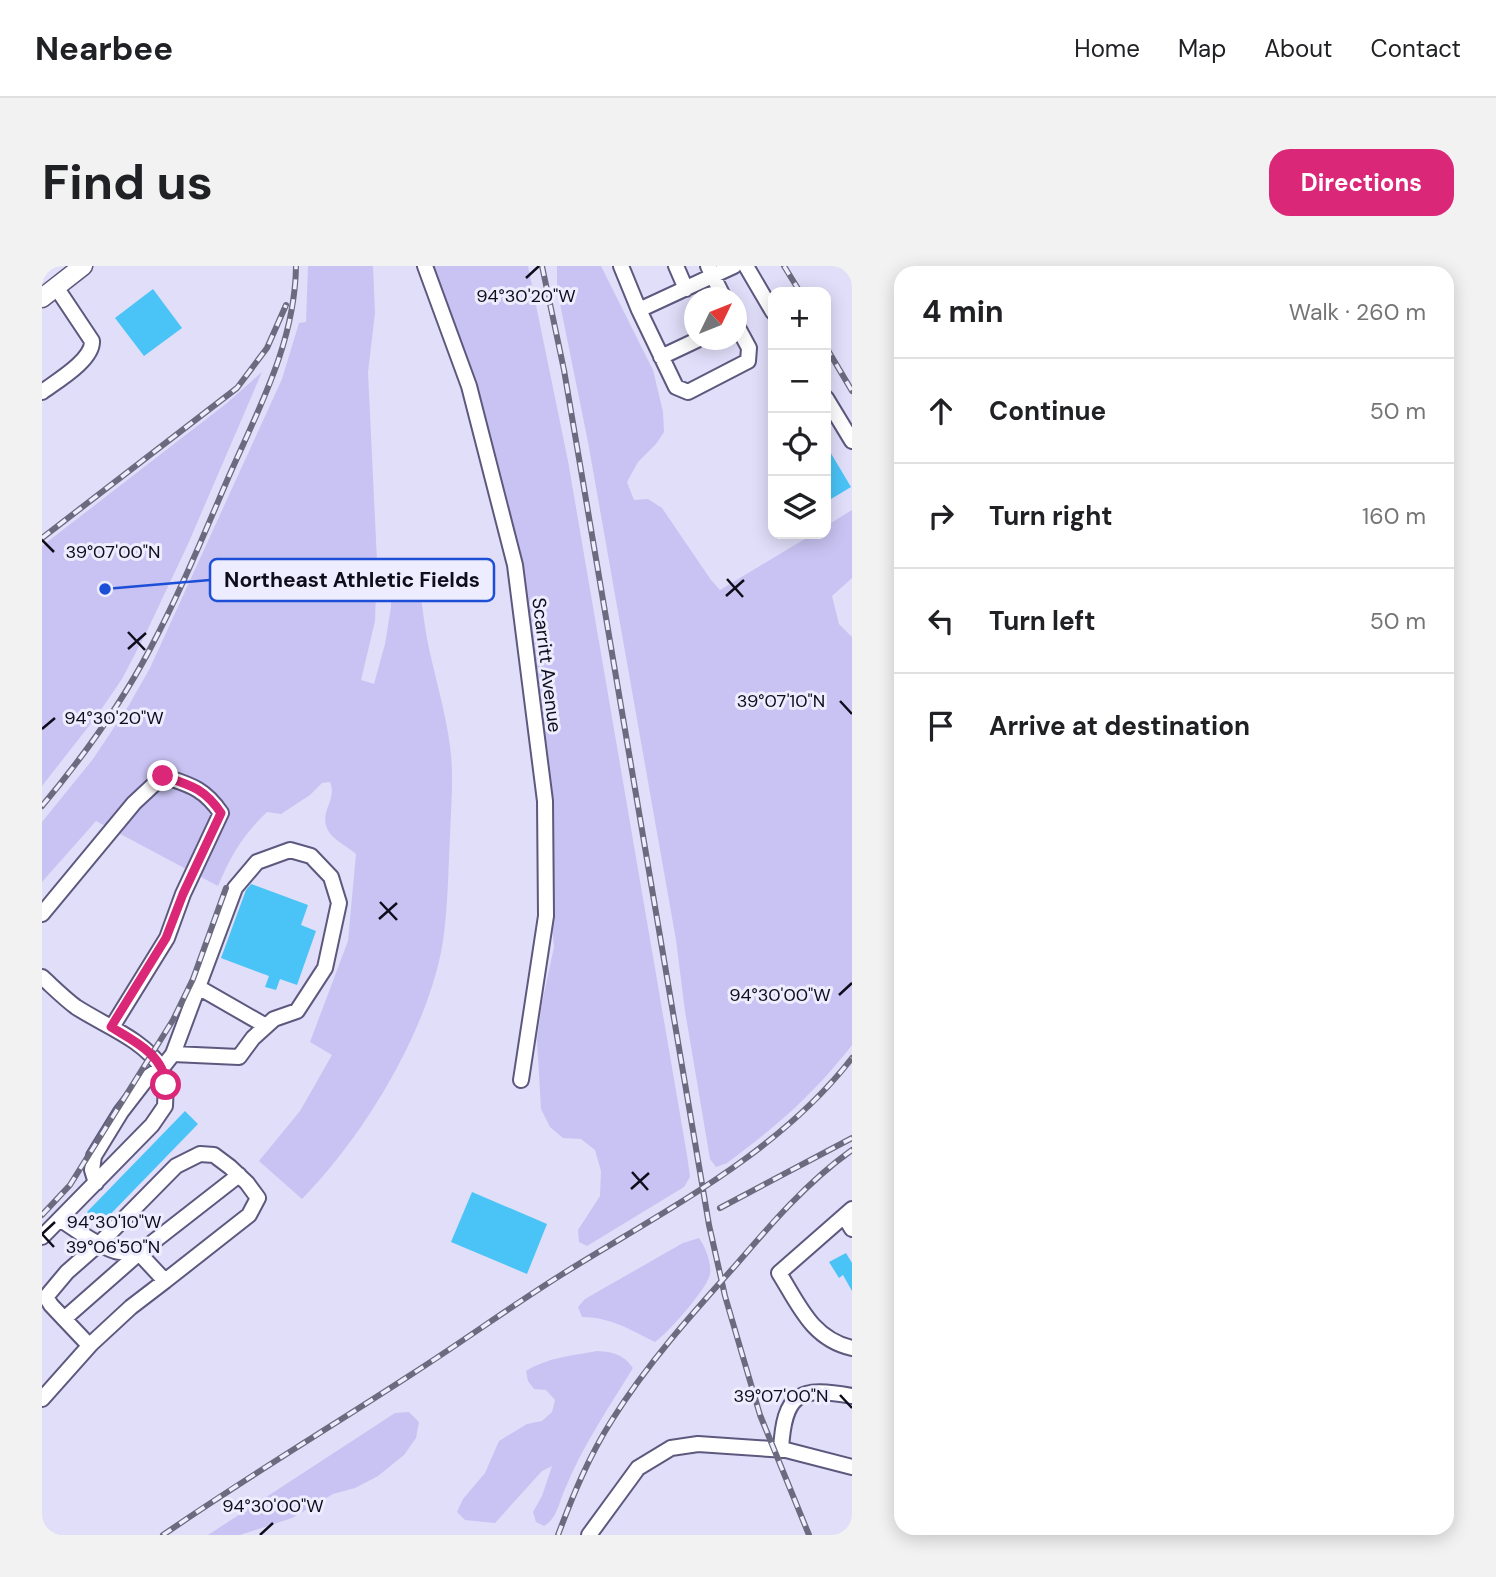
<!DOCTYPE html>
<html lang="en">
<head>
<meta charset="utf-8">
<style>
  body { margin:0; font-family:"DM Sans",sans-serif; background:#f2f2f2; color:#202124 }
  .controls { position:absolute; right:21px; top:21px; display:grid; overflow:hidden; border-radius:14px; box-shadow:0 4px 18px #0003 }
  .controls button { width:63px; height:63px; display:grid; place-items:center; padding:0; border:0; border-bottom:2px solid #e0e0e0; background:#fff; color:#202124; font:35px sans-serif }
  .compass { position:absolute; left:642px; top:21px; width:63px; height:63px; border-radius:50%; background:#fff; box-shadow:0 4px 18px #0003; rotate:47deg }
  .stop { position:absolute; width:21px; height:21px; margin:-16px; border:5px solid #db2777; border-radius:50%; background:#fff }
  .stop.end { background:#db2777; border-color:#fff; box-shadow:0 2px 7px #0008 }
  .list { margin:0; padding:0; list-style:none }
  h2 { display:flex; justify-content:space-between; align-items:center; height:91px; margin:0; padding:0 28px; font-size:30px }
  h2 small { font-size:23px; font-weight:400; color:#757577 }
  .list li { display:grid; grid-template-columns:46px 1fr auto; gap:21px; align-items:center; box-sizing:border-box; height:105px; padding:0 28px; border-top:2px solid #e0e0e0 }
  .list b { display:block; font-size:26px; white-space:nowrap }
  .list em { font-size:23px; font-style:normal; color:#757577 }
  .icon { flex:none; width:38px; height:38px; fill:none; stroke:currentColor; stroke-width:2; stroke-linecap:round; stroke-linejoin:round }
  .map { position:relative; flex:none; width:810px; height:1269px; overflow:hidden; border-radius:21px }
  header { display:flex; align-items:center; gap:42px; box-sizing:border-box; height:98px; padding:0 35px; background:#fff; border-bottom:2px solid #e0e0e0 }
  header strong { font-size:33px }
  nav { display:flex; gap:38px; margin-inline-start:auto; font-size:24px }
  .intro { display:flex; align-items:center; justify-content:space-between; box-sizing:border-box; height:168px; padding:0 42px }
  h1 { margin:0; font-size:49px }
  .button { padding:18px 32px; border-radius:21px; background:#db2777; color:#fff; font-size:24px; font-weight:700 }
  main { display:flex; gap:42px; padding:0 42px }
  aside { flex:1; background:#fff; border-radius:21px; box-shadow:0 4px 18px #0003 }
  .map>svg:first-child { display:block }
</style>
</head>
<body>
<header>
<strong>Nearbee</strong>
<nav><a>Home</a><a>Map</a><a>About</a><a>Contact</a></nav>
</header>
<div class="intro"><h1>Find us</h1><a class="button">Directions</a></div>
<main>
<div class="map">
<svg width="810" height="1269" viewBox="0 0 810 1269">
  <rect width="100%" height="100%" fill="#e0def9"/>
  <!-- green -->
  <path fill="#c8c3f2" d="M266,0h65l2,47 -7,59 9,189 -2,60 -14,59 13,4 11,-40 6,-37v-41l29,24c3,21 5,42 10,63 7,31 16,62 20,93 4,29 1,61 0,90 -2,37 -2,75 -8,111 -16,87 -79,190 -140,252l-43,-38 41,-50 32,-56 -22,-13 38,-101 8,-87c-8,-7 -22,-14 -27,-22 -12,-20 9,-31 1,-50l-8,1 -12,12 -29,19 -14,-2c-24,23 -36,43 -49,74l-122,-65 -54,61v-60l51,-63 36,-54 21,-37 132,-289 17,-56 7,-1z
    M381,0h105l40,195 119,694 3,22 -6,10 -97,59 -8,-4 -1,-12 22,-34 1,-25 -6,-21 -14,-11 -18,-1 -13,-11 -9,-18 -4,-69 5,-37 12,-56 -30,-315 -45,-217z
    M515,0h44l52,104 10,42 1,20 -8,12 -18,18 -11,20 7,18 14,-1 14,9 49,72 9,10 93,-56h13v-8l26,-16v68l-20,18 7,28 13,13v408c-39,50 -75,81 -125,118l-11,4 -6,-8 -25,-148 -9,-71 -88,-498 -31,-153z
    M220,106l-74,172 -41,87 -25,48 -26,38 -54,69v-240l185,-143z
    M657,972c6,8 13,26 11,36 -2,14 -43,60 -55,68 -24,-12 -45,-25 -73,-25l-4,-10 7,-8 98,-56z
    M555,1085c16,1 26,3 36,17 -24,39 -51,79 -68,121 -6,13 -8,30 -21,37l-8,-4 -3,-10 9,-16 10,-30 -10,5 -47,52 -30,-3 -8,-8 6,-13 22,-26 14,-32 28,-17 15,-3 10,-9 3,-12 -9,-10 -12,-1 -6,-8 -2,-10c23,-14 45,-15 71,-20z
    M367,1146l10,10 -3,16 -12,17 -26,21 -23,12 -22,6 -41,24 -24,8 -28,9h-32l187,-122z"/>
  <!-- building -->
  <path fill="#4ac4f7" d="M111,23l29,39 -38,28 -29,-38z
    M784,179l25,42 -20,12 -5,-8z
    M209,618l57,21 -7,20 15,6 -19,54 -17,-6 -4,11 -11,-3 4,-11 -48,-18 25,-68z
    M143,845l13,13 -98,101 -13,-13z
    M430,926l75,32 -20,50 -76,-32z
    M804,987l6,10v28l-9,-16 -4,3 -10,-16z"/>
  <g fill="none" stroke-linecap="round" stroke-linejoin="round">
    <!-- minor casing -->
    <g stroke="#5d587e" stroke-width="18">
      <path id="minor" d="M383,0l44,120 46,179 30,236 1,115 -25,164
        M579,0l18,44 37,77 12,5 60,-31 1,-13 -13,-24
        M634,0l10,23
        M666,0l16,32
        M704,0l27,46
        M597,44l95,-44
        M619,91l36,-17
        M0,126c15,-11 51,-32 50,-51l-36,-54
        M784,132l26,43
        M0,648l92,-111 29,-27c27,9 41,12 58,37l-38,81 -16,44 -55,89
        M0,711c11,10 22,21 34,30 31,20 65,31 86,61l11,-14 62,-166 22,-26 33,-12 21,6 20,21 8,26 -14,65 -28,43 -23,8 -21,19 -14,19 -66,-3
        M156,721l68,39
        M810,943l-73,64c20,32 33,66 73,75
        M802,950l8,13
        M18,953c14,10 39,27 55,32 7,2 17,1 24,2l26,28 84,-66 9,-17 -11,-15 -17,-16 -16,-12 -14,-1 -24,12 -76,77 -33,29 -21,25 5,8 35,37 5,2 40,-37 34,-26
        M0,971l110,-112 13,-19 1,-25 -4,-13 -14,9 -27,35 -27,44 -2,14 4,13
        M22,1053l75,-66 100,-78
        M0,1133l49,-55
        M739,1184c3,-57 18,-64 71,-54
        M547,1269l49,-67 33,-20 27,-4 88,6 66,17"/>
    </g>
    <!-- major casing -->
    <g stroke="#5d587e" stroke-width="21">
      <path id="major" d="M0,32l41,-32"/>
    </g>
    <!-- minor -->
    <use href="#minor" stroke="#fff" stroke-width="14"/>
    <!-- major -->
    <use href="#major" stroke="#fff" stroke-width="18"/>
    <!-- rail casing -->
    <g stroke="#6c6a7e" stroke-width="6">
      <path id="rail" d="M500,0l22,104 145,855 16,71 35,119 49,120
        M742,0l16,26
        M784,81l26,44
        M0,272l195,-150 30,-40 19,-43
        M0,540c41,-49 78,-100 108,-157 30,-56 54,-115 79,-173 30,-68 66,-134 67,-210
        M678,942l132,-70
        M0,949l28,-30 103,-165 20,-41 33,-91
        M121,1269c81,-56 166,-107 249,-161 50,-32 98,-67 149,-99 102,-64 216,-120 291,-217
        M516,1269c15,-40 31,-79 54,-115 35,-56 79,-105 123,-154 36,-42 72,-84 117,-116"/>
    </g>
    <!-- rail -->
    <use href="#rail" stroke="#eeecff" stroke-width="3.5" stroke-dasharray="10" stroke-linecap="butt"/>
  </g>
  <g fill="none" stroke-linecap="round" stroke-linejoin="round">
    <!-- route -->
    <path stroke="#db2777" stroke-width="9" d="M121,510c27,9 41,12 58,37l-38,81 -17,44 -55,89c23,14 53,28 55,58"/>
  </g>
  <!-- ticks -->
  <path fill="none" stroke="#0f0d1b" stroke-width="2.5" d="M484,12l13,-12M0,274l12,12M685,313l16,18M684,330l18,-16M86,366l17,18M86,383l18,-16M798,435l12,13M0,463l13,-11M338,636l17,18M337,653l18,-16M797,729l13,-12M590,906l16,18M589,923l18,-16M0,968l13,-12M0,968l12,13M798,1129l12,13M218,1269l13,-12"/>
  <g text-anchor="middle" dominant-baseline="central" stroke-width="6" stroke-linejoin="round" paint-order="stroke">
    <!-- street labels -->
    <g font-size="19" fill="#0f0d1b" stroke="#eeecff">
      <text transform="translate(505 399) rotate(83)">Scarritt Avenue</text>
    </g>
  </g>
  <g font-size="18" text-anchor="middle" fill="#0f0d1b" stroke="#eeecff" stroke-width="6" stroke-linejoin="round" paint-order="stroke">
    <text x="484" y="36">94°30'20"W</text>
    <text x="71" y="292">39°07'00"N</text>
    <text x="739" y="441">39°07'10"N</text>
    <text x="72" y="458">94°30'20"W</text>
    <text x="738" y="735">94°30'00"W</text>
    <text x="72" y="962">94°30'10"W</text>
    <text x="71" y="987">39°06'50"N</text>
    <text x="739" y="1136">39°07'00"N</text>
    <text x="231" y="1246">94°30'00"W</text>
  </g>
  <!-- callouts -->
  <path fill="none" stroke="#1d4ed8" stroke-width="2.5" d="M63 323L168 314"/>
  <circle fill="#1d4ed8" stroke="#eeecff" stroke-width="2.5" cx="63" cy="323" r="7"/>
  <rect fill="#eeecff" stroke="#1d4ed8" stroke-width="2.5" x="168" y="293" width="284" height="42" rx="7"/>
  <g font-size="21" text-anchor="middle" font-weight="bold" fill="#0f0d1b">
    <text x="310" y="321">Northeast Athletic Fields</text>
  </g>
</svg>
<div class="controls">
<button>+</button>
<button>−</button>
<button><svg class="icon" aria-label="locate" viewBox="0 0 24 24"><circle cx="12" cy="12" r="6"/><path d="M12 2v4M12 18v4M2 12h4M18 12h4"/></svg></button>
<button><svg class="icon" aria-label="layers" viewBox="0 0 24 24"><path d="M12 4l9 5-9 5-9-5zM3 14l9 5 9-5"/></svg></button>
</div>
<svg class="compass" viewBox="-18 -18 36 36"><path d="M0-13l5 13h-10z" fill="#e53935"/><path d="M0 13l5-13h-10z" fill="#757577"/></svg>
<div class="stop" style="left:124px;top:819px"></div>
<div class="stop end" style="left:121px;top:510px"></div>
</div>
<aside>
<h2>4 min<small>Walk · 260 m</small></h2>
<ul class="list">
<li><svg class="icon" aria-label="ahead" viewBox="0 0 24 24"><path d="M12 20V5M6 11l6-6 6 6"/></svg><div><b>Continue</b></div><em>50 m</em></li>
<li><svg class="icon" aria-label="right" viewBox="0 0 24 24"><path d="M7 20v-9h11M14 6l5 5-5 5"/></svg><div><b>Turn right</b></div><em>160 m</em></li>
<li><svg class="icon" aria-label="left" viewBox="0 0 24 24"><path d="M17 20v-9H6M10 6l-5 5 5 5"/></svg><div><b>Turn left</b></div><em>50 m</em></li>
<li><svg class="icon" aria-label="arrive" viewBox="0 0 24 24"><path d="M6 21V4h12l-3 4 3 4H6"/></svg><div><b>Arrive at destination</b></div></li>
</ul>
</aside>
</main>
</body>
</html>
